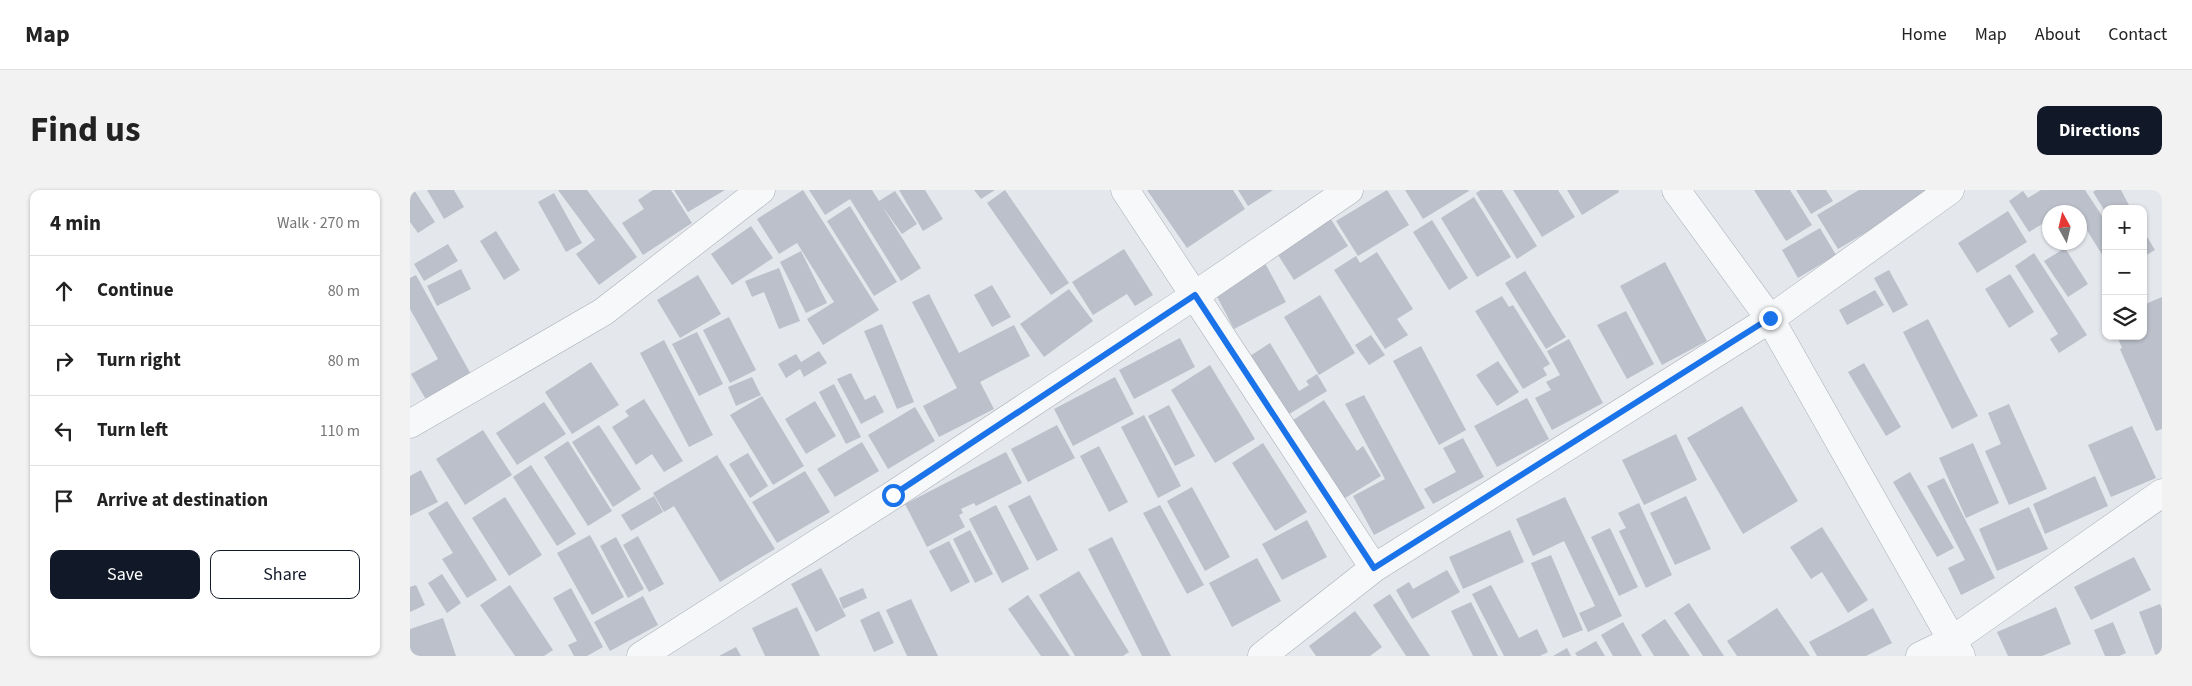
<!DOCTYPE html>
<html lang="en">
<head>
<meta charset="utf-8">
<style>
  body { margin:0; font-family:"Source Sans 3",sans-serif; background:#f2f2f2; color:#222 }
  .controls { position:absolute; right:15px; top:15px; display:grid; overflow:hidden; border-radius:10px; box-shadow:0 1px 4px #0004 }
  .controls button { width:45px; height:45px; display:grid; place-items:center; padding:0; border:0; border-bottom:1px solid #e0e0e0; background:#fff; color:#222; font:25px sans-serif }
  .compass { position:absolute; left:1632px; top:15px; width:45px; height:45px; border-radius:50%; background:#fff; box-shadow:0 1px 4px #0004; rotate:352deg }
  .stop { position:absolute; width:15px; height:15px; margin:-11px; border:4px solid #1a73e8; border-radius:50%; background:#fff }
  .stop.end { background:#1a73e8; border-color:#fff; box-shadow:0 1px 5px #0008 }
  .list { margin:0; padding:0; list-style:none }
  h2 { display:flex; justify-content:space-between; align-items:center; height:65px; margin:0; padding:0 20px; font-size:21px }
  h2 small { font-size:16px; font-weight:400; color:#767676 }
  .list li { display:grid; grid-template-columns:32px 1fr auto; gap:15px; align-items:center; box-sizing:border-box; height:70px; padding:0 20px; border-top:1px solid #e0e0e0 }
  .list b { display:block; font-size:19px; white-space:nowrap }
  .list em { font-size:16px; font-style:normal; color:#767676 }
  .actions { display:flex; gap:10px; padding:15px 20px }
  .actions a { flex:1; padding:11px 0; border:1px solid #111827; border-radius:10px; text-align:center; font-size:18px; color:#111827 }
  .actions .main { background:#111827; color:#fff }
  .icon { flex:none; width:28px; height:28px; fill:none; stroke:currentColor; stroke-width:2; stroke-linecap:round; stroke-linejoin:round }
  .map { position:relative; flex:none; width:1752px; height:466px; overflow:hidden; border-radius:10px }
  header { display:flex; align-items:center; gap:30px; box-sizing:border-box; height:70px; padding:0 25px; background:#fff; border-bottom:1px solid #e0e0e0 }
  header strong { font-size:24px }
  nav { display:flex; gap:28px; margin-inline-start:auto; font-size:18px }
  .intro { display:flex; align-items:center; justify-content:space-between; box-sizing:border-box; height:120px; padding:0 30px }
  h1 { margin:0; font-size:35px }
  .button { padding:12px 22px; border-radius:10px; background:#111827; color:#fff; font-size:18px; font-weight:700 }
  main { display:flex; gap:30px; padding:0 30px }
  aside { flex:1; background:#fff; border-radius:10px; box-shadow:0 1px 4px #0004 }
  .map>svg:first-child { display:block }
</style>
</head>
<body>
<header>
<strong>Map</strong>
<nav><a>Home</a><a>Map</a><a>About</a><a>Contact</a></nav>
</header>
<div class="intro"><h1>Find us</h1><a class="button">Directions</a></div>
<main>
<aside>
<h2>4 min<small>Walk · 270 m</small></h2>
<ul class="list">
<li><svg class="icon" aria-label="ahead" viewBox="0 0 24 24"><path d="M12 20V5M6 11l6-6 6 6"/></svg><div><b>Continue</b></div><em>80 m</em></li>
<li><svg class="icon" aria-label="right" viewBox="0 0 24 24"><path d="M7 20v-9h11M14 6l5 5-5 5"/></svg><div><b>Turn right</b></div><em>80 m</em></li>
<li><svg class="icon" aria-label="left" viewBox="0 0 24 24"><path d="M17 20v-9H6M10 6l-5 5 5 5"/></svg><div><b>Turn left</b></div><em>110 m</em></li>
<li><svg class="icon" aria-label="arrive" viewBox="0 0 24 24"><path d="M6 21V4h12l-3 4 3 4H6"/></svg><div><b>Arrive at destination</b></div></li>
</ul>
<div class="actions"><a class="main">Save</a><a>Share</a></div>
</aside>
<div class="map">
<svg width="1752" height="466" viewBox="0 0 1752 466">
  <rect width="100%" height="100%" fill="#e4e7ec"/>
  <!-- building -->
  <path fill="#bbc0ca" d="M0,0h4l21,32 -17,11 -8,-11z
    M17,0h27l10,17 -20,12z
    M148,0h29l50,67 -38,28 -23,-31 19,-14z
    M243,0h18l21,33 -49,32 -21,-32 22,-14 -6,-9z
    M264,0h51l-37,22z
    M393,0l76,120 -56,35 -16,-26 27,-17 -37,-59 -18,11 -22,-35z
    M399,0h63l7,11 16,-10 22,33 -15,10 -20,-28 39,62 -20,13 -51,-82 -25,16z
    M489,0h26l18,29 -20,12z
    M564,0h21l-14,9z
    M595,0l64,93 -18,12 -64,-92z
    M737,0h86l12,19 -58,39z
    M828,0h35l-25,16z
    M977,0l22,35 -51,31 -22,-35z
    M995,0h63l1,1 -46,28z
    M1071,0h21l35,56 -20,13 -41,-66z
    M1103,0h45l17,27 -33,20z
    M1157,0h51l1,2 -37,23z
    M1344,0h36l22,35 -26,16z
    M1386,0h30l7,11 -22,13z
    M1449,0h70l2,4 -93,55 -21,-34z
    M1631,0h44l21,32v39l-26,-42v-7h-5l-4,-6 -11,6h-10v7l-21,13 -20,-31 14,-10 5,7z
    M1686,0h25l10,19h-25v4l-13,-21z
    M144,3l28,50 -16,9 -28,-50z
    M1064,7l37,60 -34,20 -36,-59z
    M440,16l47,76 -23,14 -47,-75z
    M915,20l23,36 -54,34 -23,-36z
    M1598,21l19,31 -50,31 -19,-30z
    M1022,30l36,58 -19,12 -36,-58z
    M341,36l22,32 -41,27 -21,-31z
    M1410,38l16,27 -38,23 -16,-28z
    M1733,40l12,20 -12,7z
    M86,41l24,39 -16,10 -24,-39z
    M38,54l10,17 -34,20 -10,-17z
    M1655,58l23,36 -20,13 -24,-36z
    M714,59l29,46 -18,11 -8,-12 -34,21 -21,-33z
    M391,61l26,52 -21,10 -26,-51z
    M967,62l36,57 -16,10 11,16 -23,14 -51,-79 22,-14 4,7z
    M1624,63l53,82 -28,18 -9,-14 8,-5 -43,-68z
    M1255,72l42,79 -45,24 -42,-79z
    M855,73l21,39 -52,27 -20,-38z
    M369,78l21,53 -21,8 -15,-37 -12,5 -7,-16z
    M51,79l10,20 -34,17 -10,-20z
    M1479,80l19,35 -15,8 -19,-35z
    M1115,81l41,66 -20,12 -41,-66z
    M1600,84l24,38 -25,16 -24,-39z
    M6,85l57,103 -45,25 -17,-29 27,-15 -28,-50v-31z
    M288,85l23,39 -41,24 -23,-38z
    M582,95l19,32 -19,10 -18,-32z
    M659,99l24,32 -49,36 -24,-33z
    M1465,100l9,15 -37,20 -8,-15z
    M519,104l30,59 55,-28 16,31 -50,26 14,27 -55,28 -16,-31 34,-18 -45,-86z
    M910,105l35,58 -36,22 -35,-58z
    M1092,106l7,11 4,-2 37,59 -7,4 4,7 -24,14 -48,-78z
    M1752,107v132l-6,2 -36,-82 2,-1 -5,-12h26v-31z
    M1216,121l28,53 -27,15 -30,-54z
    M319,127l27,53 -26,13 -27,-53z
    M1518,129l50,97 -26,13 -49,-97z
    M472,134l32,78 -17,7 -33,-78z
    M287,142l26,52 -24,12 -27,-52z
    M961,145l14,20 -16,10 -14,-20z
    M770,148l15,29 -61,32 -15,-29z
    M1159,149l34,64 -51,27 -17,-32 16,-8 -5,-8 14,-7 -13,-24z
    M254,150l49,95 -24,12 -49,-94z
    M860,153l29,48 10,-6 -3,-4 11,-7 10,17 -41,25 -36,-60z
    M1011,156l45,84 -27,15 -46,-84z
    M409,161l8,12 -23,14 -4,-8 -14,9 -8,-14 18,-10 5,8z
    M1088,171l21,31 -22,14 -21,-31z
    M181,172l28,43 -47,29 -27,-42z
    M1454,173l37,64 -15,9 -38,-64z
    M800,175l45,74 -40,24 -44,-73z
    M441,183l14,27 10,-5 9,17 -23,12 -24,-45z
    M342,187l9,18 -25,11 -8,-19z
    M705,187l19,37 -61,32 -19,-37z
    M424,194l27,53 -15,7 -27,-52z
    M954,205l61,113 -51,27 -21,-39 32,-17 -40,-75z
    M352,206l42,70 -31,19 -43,-70z
    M1117,208l22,41 -52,28 -23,-41z
    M234,209l39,62 -19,11 -12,-18 -16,11 -24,-38 17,-11 -4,-5z
    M914,210l33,51 6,-5 18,30 -44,27 -50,-79z
    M405,211l21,35 -30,18 -21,-35z
    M134,212l22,32 -49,31 -21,-32z
    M1599,214l38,85 -38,16 -24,-54 16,-7 -13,-31z
    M759,215l26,51 -20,10 -27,-50z
    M1332,216l56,95 -55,33 -56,-96z
    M505,217l20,34 -47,28 -20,-34z
    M734,225l37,71 -23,12 -37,-71z
    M189,235l42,64 -28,18 -41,-65z
    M647,235l18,33 -47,24 -17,-33z
    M1722,236l24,52 -45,19 -23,-52z
    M73,240l29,45 -47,30 -29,-46z
    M1266,244l21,46 -53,25 -22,-45z
    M1053,248l21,39 -51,27 -9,-15 32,-17 -13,-24z
    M158,251l44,70 -24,15 -44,-69z
    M452,252l17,29 -44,26 -18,-28z
    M853,253l44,69 -32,19 -43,-68z
    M1563,253l26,60 -33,15 -27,-60z
    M689,256l29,56 -19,10 -29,-56z
    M596,262l16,31 -46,23 -2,-3 -13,6 2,4 -4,2 6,12 -38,20 -22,-43z
    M338,263l20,33 -18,12 -21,-34z
    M307,265l58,94 -55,33 -46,-76 -10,6 -11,-19z
    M121,275l45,69 -19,12 -44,-69z
    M11,280l17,32 -28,14v-40z
    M395,281l25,41 -53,31 -25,-41z
    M1500,282l44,76 -17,9 -44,-75z
    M1685,286l13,30 -63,28 -12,-30z
    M1534,288l51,100 -34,17 -13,-27 17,-8 -38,-74z
    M782,297l38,70 -25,14 -38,-70z
    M620,305l28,55 -21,11 -29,-55z
    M244,306l9,16 -32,19 -10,-16z
    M1276,306l25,53 -36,16 -25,-52z
    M95,307l37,58 -33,21 -37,-58z
    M1155,307l57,119 -34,16 -9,-19 16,-7 -31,-65 -31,15 -17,-37z
    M37,311l50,79 -30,18 -25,-39 11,-6 -25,-40z
    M1229,313l33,72 -26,13 -27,-57 7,-3 -8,-15z
    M586,315l33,64 -27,14 -33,-64z
    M750,315l44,80 -17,9 -44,-81z
    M1619,317l19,42 -51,22 -18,-42z
    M897,330l20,37 -45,23 -20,-36z
    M1412,337l46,73 -20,13 -26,-41 -11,7 -21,-32z
    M1200,338l28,59 -19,9 -28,-59z
    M560,340l23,44 -18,9 -22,-44z
    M1100,340l14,32 -61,27 -14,-32z
    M180,345l34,62 -32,18 -35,-62z
    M228,346l26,48 -15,8 -26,-47z
    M206,347l28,52 -16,9 -28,-52z
    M702,347l59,119h-29l-54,-107z
    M539,351l21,41 -19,10 -22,-41z
    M1141,365l32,75 -20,8 -32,-75z
    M1724,367l17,33 -60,30 -17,-33z
    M847,368l24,43 -49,26 -23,-44z
    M411,378l25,48 -30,16 -25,-48z
    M1037,380l13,22 -48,27 -16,-29 13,-8 4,7z
    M669,381l50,81 -6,4h-48l-36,-61z
    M32,384l19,29 -14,10 -19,-30z
    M6,395l9,20 -15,7v-25z
    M100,395l43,65 -9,6h-29l-35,-51z
    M1081,395l28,53 18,-9 11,23 -8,4h-36l-32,-62z
    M161,398l32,59 -16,9h-13l-6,-11 9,-4 -24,-43z
    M453,398l4,10 -24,11 -4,-11z
    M980,404l40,62h-24l-33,-51z
    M618,405l42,61h-29l-33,-47z
    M233,406l15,29 -48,26 -16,-29z
    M501,409l27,57h-31l-21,-46z
    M1061,412l27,54h-25l-22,-45z
    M1279,413l35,53h-21l-29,-43z
    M1750,414l2,5v47h-6l-17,-44z
    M387,417l23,49h-55l-13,-28z
    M1646,417l15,37 -29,12h-34l-11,-24z
    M1367,418l33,48h-73l-10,-15z
    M1463,418l19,35 -26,13h-49l-8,-14z
    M469,421l15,32 -20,9 -14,-32z
    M945,421l27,36 -12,9h-54l-7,-10z
    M33,428l13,38h-46v-27z
    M1255,429l25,37h-36l-13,-21z
    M1213,432l19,34h-29l-12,-21z
    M1703,432l13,31 -7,3h-14l-11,-26z
    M1186,451l9,15h-28l-2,-3z
    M326,457l5,9h-22z
    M1157,458l4,8h-18z"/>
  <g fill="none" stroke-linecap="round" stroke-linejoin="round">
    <!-- minor casing -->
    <g stroke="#a9aeb7" stroke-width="29">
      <path id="minor" d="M715,0l249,378
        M1266,0l94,129 191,337
        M0,234l193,-112 158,-122
        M231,466l252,-161 302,-200 154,-105
        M852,466l112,-88 396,-249 180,-129
        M1510,466l31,-15 211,-148"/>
    </g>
    <!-- minor -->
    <use href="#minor" stroke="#f7f8fa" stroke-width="28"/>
  </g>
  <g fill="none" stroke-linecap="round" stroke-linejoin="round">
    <!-- route -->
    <path stroke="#1a73e8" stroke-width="6" d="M483,305l302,-200 179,273 396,-250"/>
  </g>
</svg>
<div class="controls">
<button>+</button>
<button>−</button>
<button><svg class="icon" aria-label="layers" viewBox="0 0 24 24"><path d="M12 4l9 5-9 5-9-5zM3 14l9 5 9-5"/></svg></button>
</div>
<svg class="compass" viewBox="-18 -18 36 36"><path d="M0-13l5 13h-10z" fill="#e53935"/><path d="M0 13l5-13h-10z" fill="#767676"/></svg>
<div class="stop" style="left:483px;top:305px"></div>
<div class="stop end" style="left:1360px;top:128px"></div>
</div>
</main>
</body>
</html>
